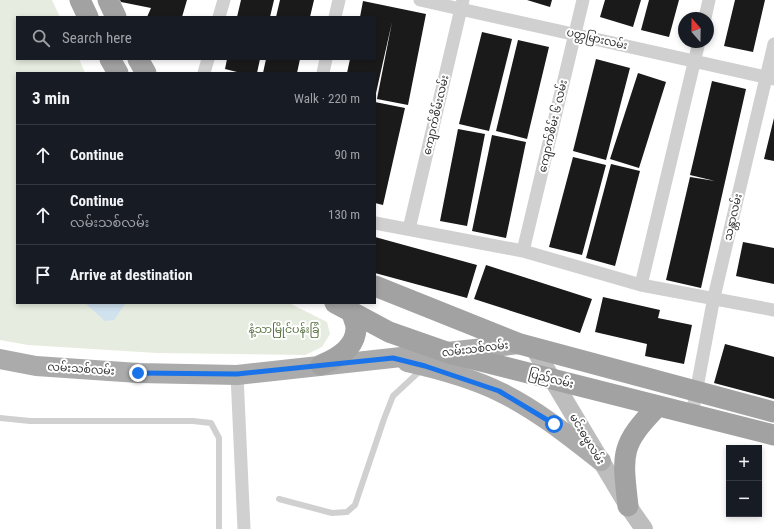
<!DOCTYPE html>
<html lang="en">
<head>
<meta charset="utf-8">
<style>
  body { margin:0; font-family:"Roboto Condensed","Noto Sans Myanmar",sans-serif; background:#20242c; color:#f1f3f6 }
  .controls { position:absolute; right:12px; bottom:12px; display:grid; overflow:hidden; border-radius:0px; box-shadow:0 2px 6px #0003 }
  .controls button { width:36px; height:36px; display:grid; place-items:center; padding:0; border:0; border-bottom:1px solid #363941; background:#171b24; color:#f1f3f6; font:20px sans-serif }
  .compass { position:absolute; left:678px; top:12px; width:36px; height:36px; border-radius:50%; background:#171b24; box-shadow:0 2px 6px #0003; rotate:340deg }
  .stop { position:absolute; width:12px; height:12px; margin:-9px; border:3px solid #1a73e8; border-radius:50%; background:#fff }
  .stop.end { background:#1a73e8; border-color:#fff; box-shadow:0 1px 4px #0008 }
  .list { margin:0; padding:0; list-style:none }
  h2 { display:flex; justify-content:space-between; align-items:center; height:52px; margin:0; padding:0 16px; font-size:17px }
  h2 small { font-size:13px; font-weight:400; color:#9ea1a6 }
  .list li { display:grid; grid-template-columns:26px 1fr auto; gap:12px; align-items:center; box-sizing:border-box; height:60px; padding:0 16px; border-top:1px solid #363941 }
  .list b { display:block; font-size:15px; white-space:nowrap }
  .list p { margin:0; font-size:13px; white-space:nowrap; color:#9ea1a6 }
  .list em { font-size:13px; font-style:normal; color:#9ea1a6 }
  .icon { flex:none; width:22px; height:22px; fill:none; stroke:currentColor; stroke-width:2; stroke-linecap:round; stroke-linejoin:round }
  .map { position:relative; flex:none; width:774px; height:529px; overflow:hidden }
  .search { position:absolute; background:#171b24; box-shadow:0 2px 6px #0003; left:16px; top:16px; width:360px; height:44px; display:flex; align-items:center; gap:10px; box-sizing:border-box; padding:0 14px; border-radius:0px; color:#9ea1a6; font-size:15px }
  .panel { position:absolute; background:#171b24; box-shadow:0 2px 6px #0003; left:16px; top:72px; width:360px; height:232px; border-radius:0px }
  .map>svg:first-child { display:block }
</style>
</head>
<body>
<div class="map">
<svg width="774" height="529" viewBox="0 0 774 529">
  <rect width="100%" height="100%" fill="#fff"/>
  <!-- green -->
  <path fill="#e6ecdf" d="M0,0h52l8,17h-43v42h62l6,14h-68v230h272l38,19 3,12 -8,13 -17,8 -148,-2 -129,-8 -28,-5z"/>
  <!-- water -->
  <path fill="#cfe2ee" d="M85,303h41l-12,17 -9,1z"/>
  <!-- building -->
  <path fill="#1a1a1a" d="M120,0h67l-5,17h-35l4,-9 -30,-6z
    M241,0h33l-4,17h-33z
    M280,0h34l-4,17h-34z
    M527,0h25l-2,7z
    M605,0h36l-8,27 -33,-10z
    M649,0h30l-10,37 -28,-7z
    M735,0h30l-12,52 -29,-6z
    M363,1l63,13 -18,91 -31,-6 15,-77 -16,71 -1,-20h-28l3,-14h25v-42h-15z
    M482,32l30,7 -23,92 -30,-7z
    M518,40l31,7 -22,92 -31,-8z
    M227,59h33l-3,14h-16l-16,-4z
    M266,59h34l-3,14h-34z
    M596,59l34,9 -24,92 -33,-9z
    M638,73l28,9 -27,86 -29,-9z
    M712,81l34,8 -45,199 -35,-8 24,-103 25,4 -25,-6z
    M375,102l30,6 -22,97 -8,-2z
    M774,118v43l-10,-2z
    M458,129l27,5 -18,92 -27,-5z
    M492,135l34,7 -20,96 -34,-7z
    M573,157l33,8 -24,90 -33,-8z
    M611,164l29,7 -25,95 -29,-8z
    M375,237l102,28 -10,33 -92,-25z
    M743,242l31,6v36l-38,-8z
    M486,265l106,34 -12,34 -106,-34z
    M603,297l57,13 -2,8 34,7 -8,39 -39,-8 2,-12 -52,-12z
    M725,344l49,13v42l-60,-16z"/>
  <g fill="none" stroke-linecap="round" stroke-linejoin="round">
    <!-- service -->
    <path stroke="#d0d0d0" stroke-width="6" d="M0,418l30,3h163l18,2 8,15v91
      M279,499l53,14 15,-1 8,-7 29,-86 9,-23 28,-26"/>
    <!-- minor -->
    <path stroke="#d0d0d0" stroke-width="13" d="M420,0l354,79
      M219,17l5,-17
      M335,17l4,-17
      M705,18l4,-18
      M204,73l4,-14
      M323,73l3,-14
      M375,223l148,28 118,34 133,25
      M409,229l54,-229
      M523,251l60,-251
      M641,285l58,-243
      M237,375l7,154
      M692,414l22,-117 60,-253"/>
    <!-- secondary -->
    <path stroke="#bdbdbd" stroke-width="18" d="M533,347l95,159 16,23"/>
    <!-- primary -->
    <path stroke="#ababab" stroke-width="20" d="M0,359l36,7 102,7 99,2 283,-31
      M407,362c31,7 65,16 93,30 37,18 69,44 101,69"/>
    <!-- trunk -->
    <path stroke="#a2a2a2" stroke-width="21" d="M80,0l8,17
      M108,0l8,17
      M110,59l8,14
      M138,59l8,14
      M375,286l145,58 254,68
      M335,303l54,29 60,21 325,82
      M321,365c15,-6 35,-17 35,-37 0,-5 -3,-10 -4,-15
      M628,506c-6,-53 -8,-61 30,-100"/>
  </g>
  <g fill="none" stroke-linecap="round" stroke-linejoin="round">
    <!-- route -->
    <path stroke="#1a73e8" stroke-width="5" d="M138,373l99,1 156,-16 32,8 74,25 55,33"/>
  </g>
  <g text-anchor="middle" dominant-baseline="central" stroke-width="4" stroke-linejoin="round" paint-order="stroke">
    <!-- street labels -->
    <g font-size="11" fill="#333" stroke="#fff">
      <text transform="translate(597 39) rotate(13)">ပတ္တမြားလမ်း</text>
      <text transform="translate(436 115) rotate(-77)">ကျောက်စိမ်းလမ်း</text>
      <text transform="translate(553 126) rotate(-77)">ကျောက်စိမ်း ၆ လမ်း</text>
      <text transform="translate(733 217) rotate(-77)">သန္တာလမ်း</text>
      <text transform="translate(475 349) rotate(-7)">လမ်းသစ်လမ်း</text>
      <text transform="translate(81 369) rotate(4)">လမ်းသစ်လမ်း</text>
      <text transform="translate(551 379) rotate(14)">ပြည်လမ်း</text>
      <text transform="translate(587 439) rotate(59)">မင်းဓမ္မလမ်း</text>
    </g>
    <!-- park labels -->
    <g font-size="11" fill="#56703f" stroke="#fff">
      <text x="284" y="329">နံ့သာမြိုင်ပန်းခြံ</text>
    </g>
  </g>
</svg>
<div class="controls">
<button>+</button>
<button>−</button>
</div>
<svg class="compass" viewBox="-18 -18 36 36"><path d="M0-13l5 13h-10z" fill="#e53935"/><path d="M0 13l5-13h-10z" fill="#9ea1a6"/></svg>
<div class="stop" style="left:554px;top:424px"></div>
<div class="stop end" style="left:138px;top:373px"></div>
<div class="search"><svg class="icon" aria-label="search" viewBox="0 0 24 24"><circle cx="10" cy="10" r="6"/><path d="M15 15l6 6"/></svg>Search here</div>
<section class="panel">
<h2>3 min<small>Walk · 220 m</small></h2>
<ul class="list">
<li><svg class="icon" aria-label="ahead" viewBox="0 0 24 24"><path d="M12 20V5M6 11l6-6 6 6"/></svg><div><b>Continue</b></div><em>90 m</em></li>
<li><svg class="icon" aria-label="ahead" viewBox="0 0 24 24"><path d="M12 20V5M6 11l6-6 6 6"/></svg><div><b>Continue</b><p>လမ်းသစ်လမ်း</p></div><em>130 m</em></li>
<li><svg class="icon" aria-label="arrive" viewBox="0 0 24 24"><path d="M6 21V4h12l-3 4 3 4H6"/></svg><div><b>Arrive at destination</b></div></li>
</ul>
</section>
</div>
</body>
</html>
